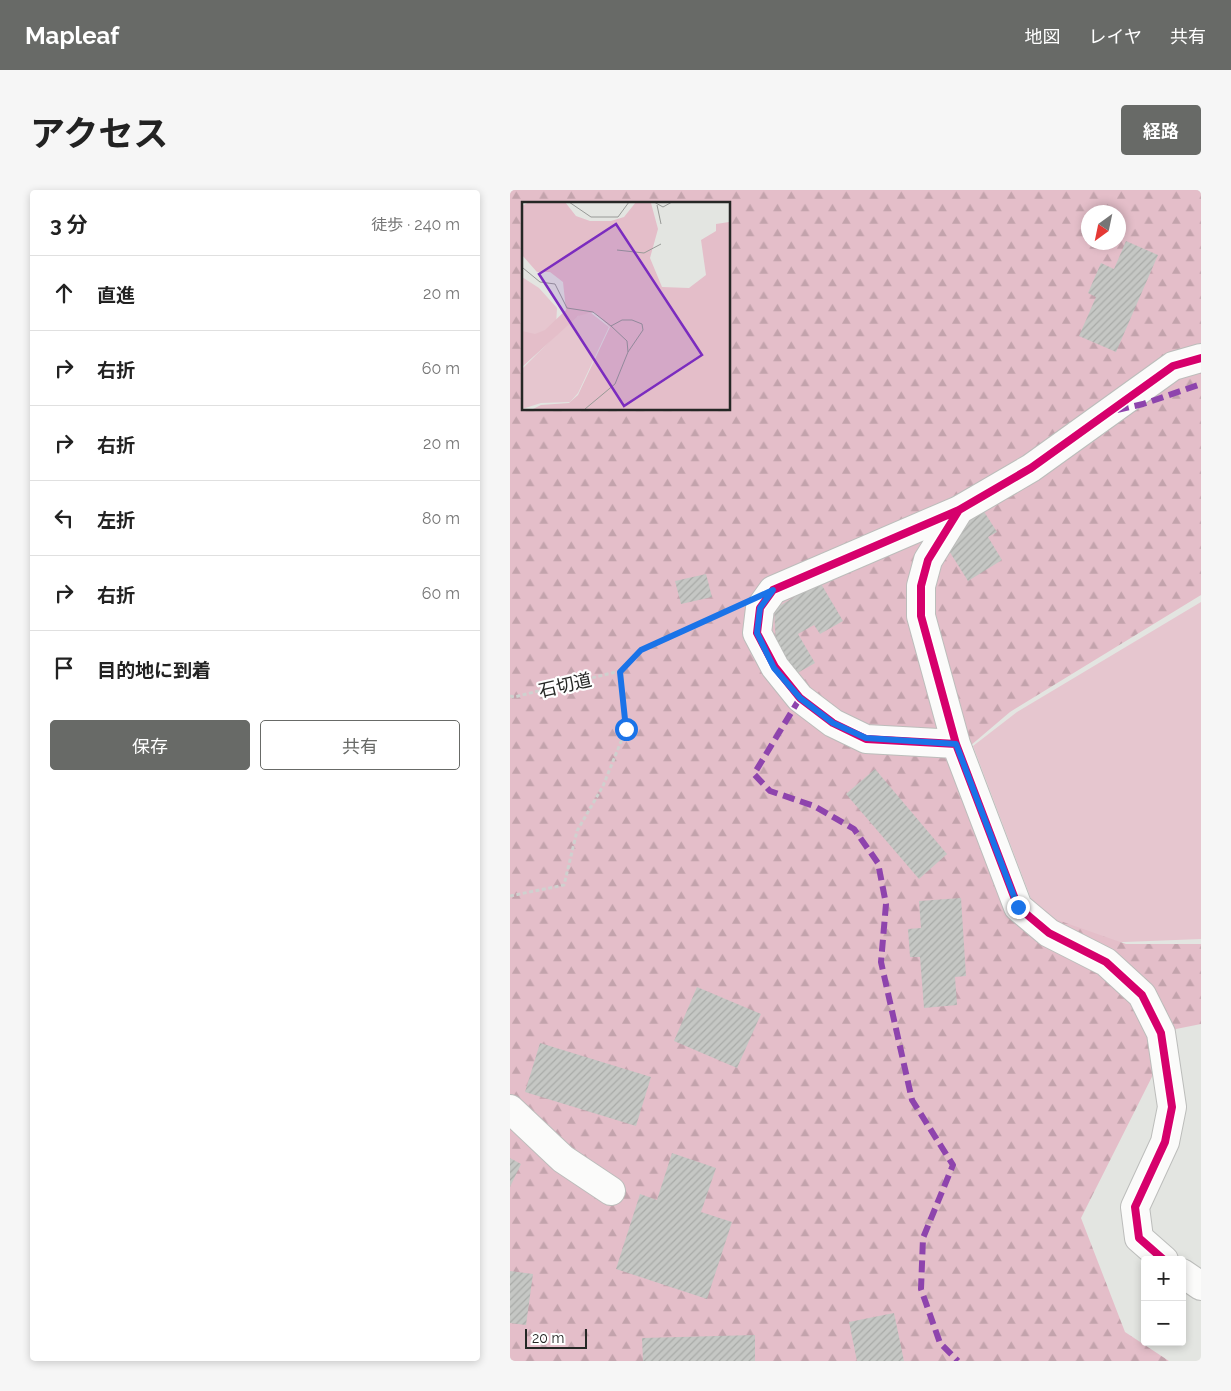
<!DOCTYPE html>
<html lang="ja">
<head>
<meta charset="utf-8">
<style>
  body { margin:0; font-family:Raleway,"Noto Sans JP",sans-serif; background:#f6f6f6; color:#222 }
  .controls { position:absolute; right:15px; bottom:15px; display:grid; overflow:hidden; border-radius:5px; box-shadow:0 2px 8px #0003 }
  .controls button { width:45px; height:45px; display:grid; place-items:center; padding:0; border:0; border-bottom:1px solid #e0e0e0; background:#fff; color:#222; font:25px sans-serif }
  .compass { position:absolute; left:571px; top:15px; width:45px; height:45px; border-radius:50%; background:#fff; box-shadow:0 2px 8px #0003; rotate:213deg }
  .scale { position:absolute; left:15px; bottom:12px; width:62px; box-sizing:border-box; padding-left:5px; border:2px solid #252725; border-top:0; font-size:14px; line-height:18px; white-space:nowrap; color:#252725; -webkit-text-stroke:4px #fff; paint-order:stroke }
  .stop { position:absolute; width:15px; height:15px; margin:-11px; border:4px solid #1a73e8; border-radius:50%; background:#fff }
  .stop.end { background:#1a73e8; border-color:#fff; box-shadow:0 1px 5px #0008 }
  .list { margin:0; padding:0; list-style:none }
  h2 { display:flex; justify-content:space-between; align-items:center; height:65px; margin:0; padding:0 20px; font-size:21px }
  h2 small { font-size:16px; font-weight:400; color:#767676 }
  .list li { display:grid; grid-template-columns:32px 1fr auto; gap:15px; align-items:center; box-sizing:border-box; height:75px; padding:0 20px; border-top:1px solid #e0e0e0 }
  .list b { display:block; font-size:19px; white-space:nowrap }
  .list em { font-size:16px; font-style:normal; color:#767676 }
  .actions { display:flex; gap:10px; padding:15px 20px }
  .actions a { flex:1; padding:11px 0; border:1px solid #686a67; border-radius:5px; text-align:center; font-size:18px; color:#686a67 }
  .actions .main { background:#686a67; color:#fff }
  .icon { flex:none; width:28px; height:28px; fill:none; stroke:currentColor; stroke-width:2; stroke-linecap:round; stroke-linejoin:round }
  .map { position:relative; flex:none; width:691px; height:1171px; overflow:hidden; border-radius:5px }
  header { display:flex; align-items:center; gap:30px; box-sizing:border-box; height:70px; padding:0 25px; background:#686a67; color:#fff }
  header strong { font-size:24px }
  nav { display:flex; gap:28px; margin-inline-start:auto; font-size:18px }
  .intro { display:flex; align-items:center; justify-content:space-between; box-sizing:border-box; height:120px; padding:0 30px }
  h1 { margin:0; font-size:35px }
  .button { padding:12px 22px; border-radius:5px; background:#686a67; color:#fff; font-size:18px; font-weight:700 }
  main { display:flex; gap:30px; padding:0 30px }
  aside { flex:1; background:#fff; border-radius:5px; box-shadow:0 2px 8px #0003 }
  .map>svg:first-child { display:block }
</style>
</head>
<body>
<header>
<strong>Mapleaf</strong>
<nav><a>地図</a><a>レイヤ</a><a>共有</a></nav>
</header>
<div class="intro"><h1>アクセス</h1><a class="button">経路</a></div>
<main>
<aside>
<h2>3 分<small>徒歩 · 240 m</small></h2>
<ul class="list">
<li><svg class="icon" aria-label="ahead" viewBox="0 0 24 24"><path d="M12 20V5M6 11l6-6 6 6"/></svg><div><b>直進</b></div><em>20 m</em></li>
<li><svg class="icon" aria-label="right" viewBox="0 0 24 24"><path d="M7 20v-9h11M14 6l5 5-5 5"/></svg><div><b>右折</b></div><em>60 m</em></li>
<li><svg class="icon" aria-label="right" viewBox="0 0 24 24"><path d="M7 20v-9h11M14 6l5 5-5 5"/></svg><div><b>右折</b></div><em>20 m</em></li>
<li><svg class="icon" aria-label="left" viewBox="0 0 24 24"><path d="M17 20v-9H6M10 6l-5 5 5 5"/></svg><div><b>左折</b></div><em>80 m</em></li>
<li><svg class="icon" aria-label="right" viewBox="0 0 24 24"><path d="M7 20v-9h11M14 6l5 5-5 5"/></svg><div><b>右折</b></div><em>60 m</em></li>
<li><svg class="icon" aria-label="arrive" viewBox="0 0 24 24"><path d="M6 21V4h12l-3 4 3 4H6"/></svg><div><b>目的地に到着</b></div></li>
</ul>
<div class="actions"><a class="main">保存</a><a>共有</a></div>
</aside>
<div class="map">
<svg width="691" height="1171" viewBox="0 0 691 1171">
  <defs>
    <pattern id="forest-firs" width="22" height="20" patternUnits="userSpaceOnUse" patternTransform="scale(1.25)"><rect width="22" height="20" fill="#e4bec9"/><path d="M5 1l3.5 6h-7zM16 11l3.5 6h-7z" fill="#c3a3ac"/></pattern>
    <pattern id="building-hatch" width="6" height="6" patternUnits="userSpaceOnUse" patternTransform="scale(1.25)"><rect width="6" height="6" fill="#c5c7c4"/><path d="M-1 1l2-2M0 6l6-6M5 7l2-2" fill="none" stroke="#a9aba8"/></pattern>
  </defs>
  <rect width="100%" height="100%" fill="#e3e5e1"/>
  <!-- green -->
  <path fill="#e6c6cf" d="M691,412v337l-102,4 -41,-19 -25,-20 -60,-158 44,-34z"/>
  <!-- forest -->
  <path fill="url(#forest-firs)" fill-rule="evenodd" d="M0,0h691v405l-191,117 -40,34 39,157 117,41h75v80l-25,5 -95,189 44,114 44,29h-659zM14,14h205v205h-205zM578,22h30v30h-30z"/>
  <!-- building -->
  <path fill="url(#building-hatch)" d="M616,51l32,14 -42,97 -37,-16 17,-39 -8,-4 13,-30 13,6z
    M473,320l14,22 -9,5 14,23 -34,21 -24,-38 12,-16z
    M196,384l6,23 -31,7 -6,-23z
    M310,392l23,39 -23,13 -6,-9 -16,9 17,29 -21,12 -18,-30 -2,-36z
    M365,579l72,85 -28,25 -73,-85z
    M451,708l5,78 -11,1 2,28 -33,3 -4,-51h-10l-2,-28 13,-1 -2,-27z
    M187,797l64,27 -24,54 -63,-27z
    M30,853l111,34 -15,49 -111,-34z
    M162,963l44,15 -15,44 31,10 -25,77 -91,-30 24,-75 17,6z
    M0,968l11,6 -11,23z
    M0,1081l23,3 -7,51 -16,-2z
    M384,1123l10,48h-47l-8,-39z
    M245,1145v26h-112l-1,-23z"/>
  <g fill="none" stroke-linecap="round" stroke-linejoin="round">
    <!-- minor casing -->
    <g stroke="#bcbdbb" stroke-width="30">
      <path id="minor" d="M449,320l-31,50 -7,26v30l35,128 62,163 31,26 57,29 36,33 19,38 11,74 -7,35 -30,65 4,31 25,22
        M446,554l-90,-5 -33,-16 -33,-25 -25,-31 -18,-34 3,-25 13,-18 186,-80 72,-42 142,-102 28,-8
        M0,919l53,50 48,32
        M672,1083l19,13"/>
    </g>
    <!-- path -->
    <path stroke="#cfd1cf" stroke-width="3" stroke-dasharray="4 2.5" stroke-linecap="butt" d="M110,481l21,-21 95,-43
      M0,506l4,1 106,-26
      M0,706l54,-11 13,-54 26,-45 23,-57 -6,-58"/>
    <!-- minor -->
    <use href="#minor" stroke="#fbfbfa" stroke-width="28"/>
    <!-- quiet -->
    <path stroke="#8e44ad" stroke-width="6" stroke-dasharray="12 6" stroke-linecap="butt" d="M607,220l26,-6 58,-20
      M290,508l-46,76 16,17 44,15 40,23 24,34 8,41 -5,58 31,138 41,65 -30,73 -2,51 19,54 18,18"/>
    <!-- cycleway casing -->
    <g stroke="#fff" stroke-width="11">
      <path id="cycleway" d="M449,320l-31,50 -7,26v30l35,128 62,163 31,26 57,29 36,33 19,38 11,74 -7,35 -30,65 4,31 25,22
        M446,554l-90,-5 -33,-16 -33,-25 -25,-31 -18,-34 3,-25 13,-18 186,-80 72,-42 142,-102 28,-8"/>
    </g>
    <!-- cycleway -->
    <use href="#cycleway" stroke="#d6006c" stroke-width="8"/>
  </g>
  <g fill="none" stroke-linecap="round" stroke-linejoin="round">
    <!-- route -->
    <path stroke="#1a73e8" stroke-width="6" d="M116,539l-6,-57 21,-22 132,-60 -13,18 -3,25 17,35 26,30 33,25 33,15 90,6 62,163"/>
  </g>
  <g text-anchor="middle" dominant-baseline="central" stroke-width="4.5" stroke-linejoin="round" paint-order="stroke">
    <!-- street labels -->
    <g font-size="18" fill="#252725" stroke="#fff">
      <text transform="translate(55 495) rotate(-13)">石切道</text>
    </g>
  </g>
  <!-- overview -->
  <g transform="translate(12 12)">
    <rect width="208" height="208" fill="#e3e5e1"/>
    <path d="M0,75l17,11 18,20 -1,18 -34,15zM69,111l18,14 -31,66 -8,9 -29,1 -19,6v-40l47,-47 12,-8z" fill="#e6c6cf"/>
    <path d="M7,0h36l11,14 14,5h21l13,-4 12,-15 15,1 7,26 -8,29 12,29 27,1 17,-13 -5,-35 15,-9v-7l13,-2v187h-196l8,-4 28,-2 9,-8 32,-68 -16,-15 -16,4 -56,51v-36l13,3 10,-4 21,-20 -3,-28 -13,-10h-13l-15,-17v-49z" fill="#e4bec9"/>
    <path fill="none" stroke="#979996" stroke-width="1" d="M47,0l22,15h27l11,-15M132,0l9,5 9,-5M135,3l4,19M95,48l27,3 17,-9M1,66l17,14 15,2 12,24 26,4 18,14 16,15 1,11M63,207l30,-25 13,-32 15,-22 -1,-6 -10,-4h-10l-11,6"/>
    <path fill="#7b2cbf" fill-opacity="0.15" stroke="#7b2cbf" stroke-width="2.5" d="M94,22l86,131 -78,51 -85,-132z"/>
    <rect width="208" height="208" fill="none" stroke="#252725" stroke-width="2.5"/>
  </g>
</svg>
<div class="controls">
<button>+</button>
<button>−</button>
</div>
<svg class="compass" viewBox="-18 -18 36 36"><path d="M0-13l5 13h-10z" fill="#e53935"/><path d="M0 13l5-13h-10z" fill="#767676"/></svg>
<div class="scale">20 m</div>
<div class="stop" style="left:116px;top:539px"></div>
<div class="stop end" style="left:508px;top:717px"></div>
</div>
</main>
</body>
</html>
